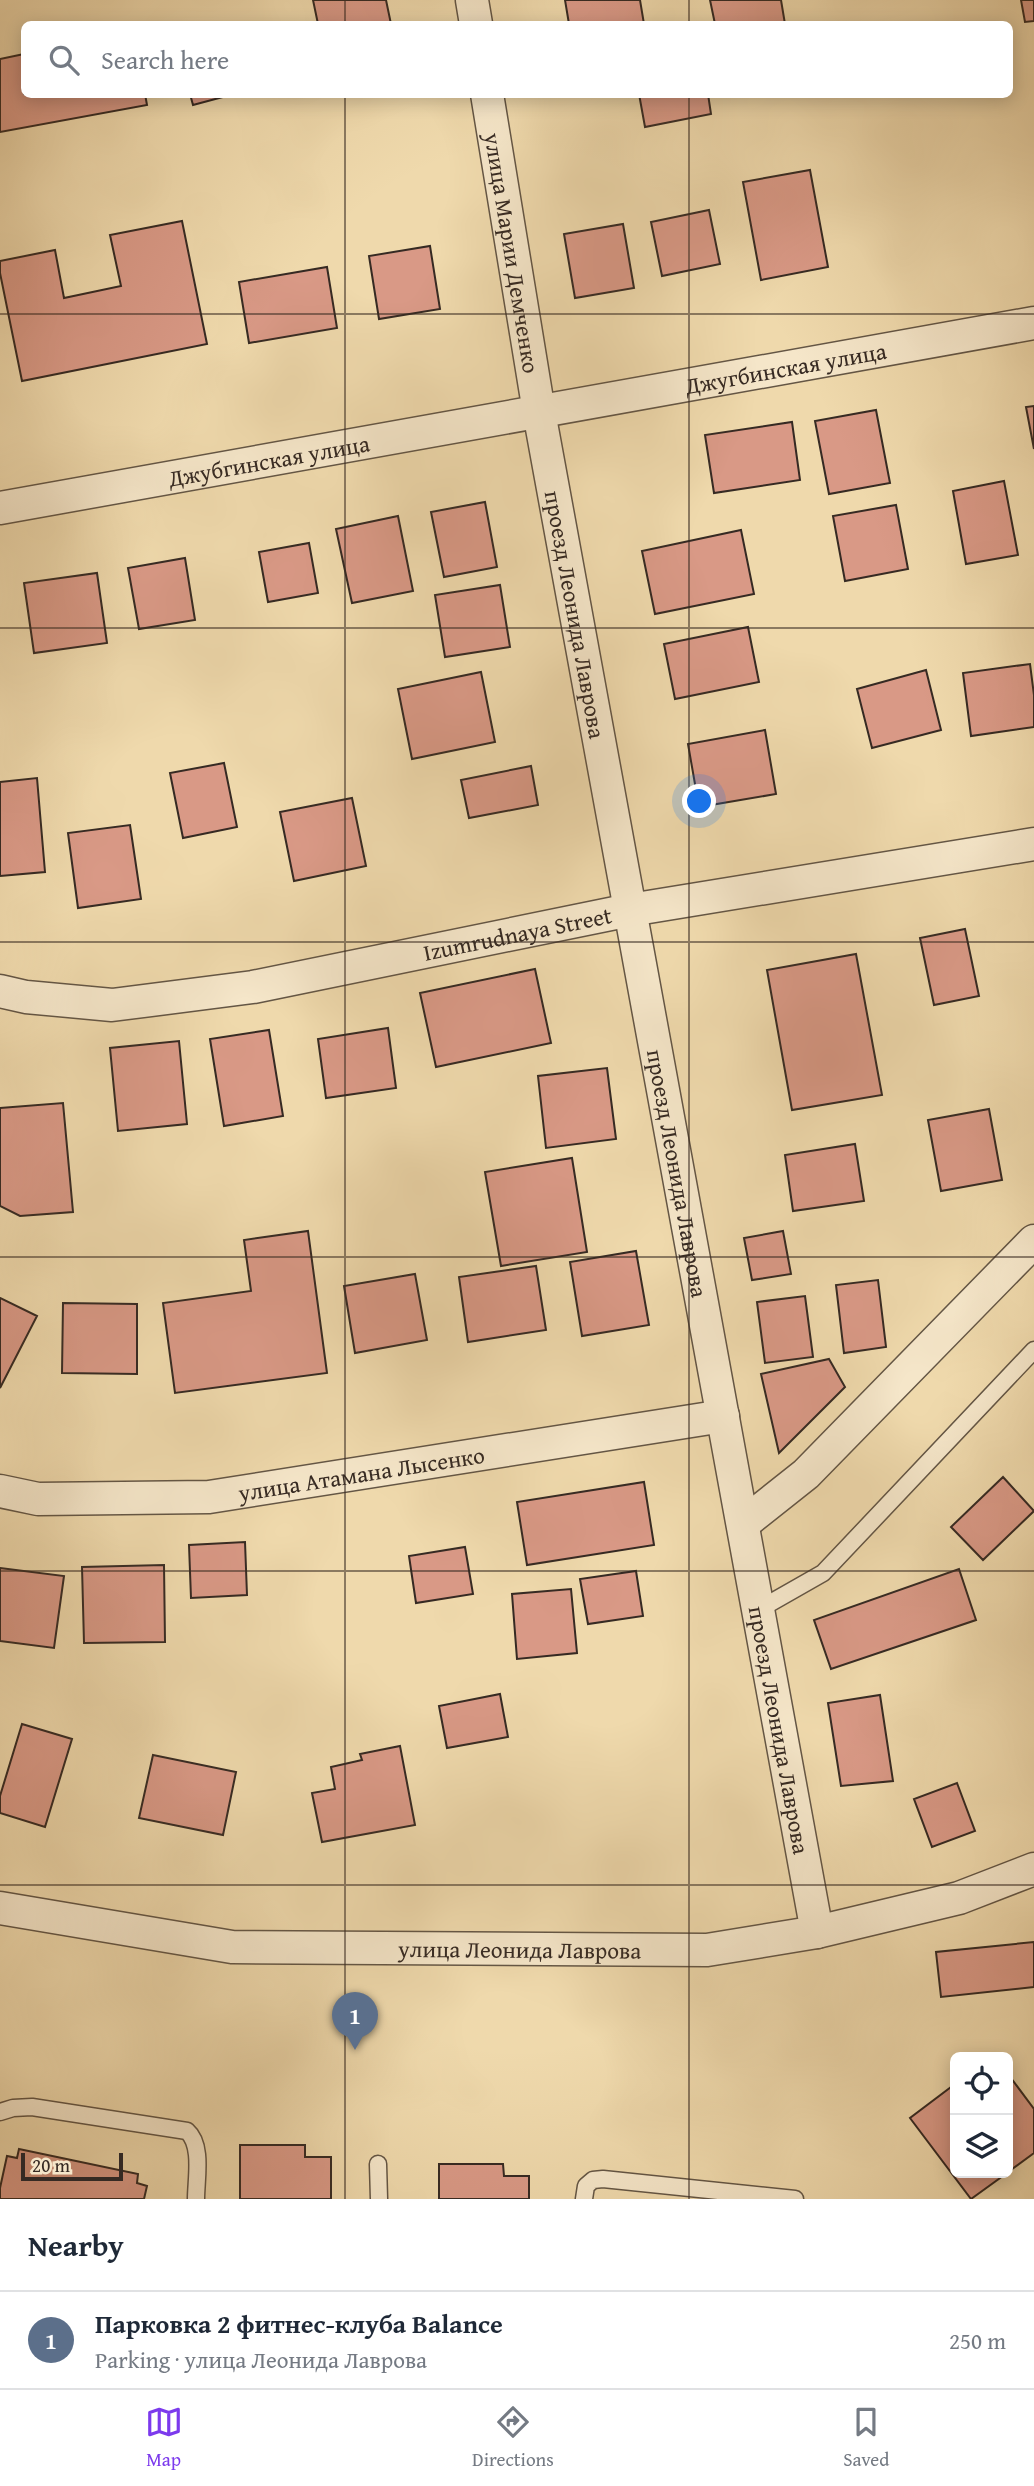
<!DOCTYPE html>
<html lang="en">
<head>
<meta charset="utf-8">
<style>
  body { margin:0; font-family:"Gentium Book Plus",serif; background:#f2f2f3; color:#1f2937 }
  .controls { position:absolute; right:21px; bottom:21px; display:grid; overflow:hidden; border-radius:10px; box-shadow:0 4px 18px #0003 }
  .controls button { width:63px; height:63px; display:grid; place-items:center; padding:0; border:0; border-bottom:2px solid #e0e1e3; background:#fff; color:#1f2937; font:35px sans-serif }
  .scale { position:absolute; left:21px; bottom:18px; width:102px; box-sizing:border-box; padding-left:7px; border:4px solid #362a23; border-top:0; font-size:19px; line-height:24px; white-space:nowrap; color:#362a23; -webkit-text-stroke:5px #f5e6c9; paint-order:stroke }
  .you { position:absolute; left:700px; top:802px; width:24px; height:24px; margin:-18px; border:5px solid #fff; border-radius:50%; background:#1a73e8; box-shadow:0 0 0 10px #1a73e833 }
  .badge { display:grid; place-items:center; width:46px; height:46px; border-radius:50%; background:#7c3aed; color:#fff; font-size:23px; font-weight:700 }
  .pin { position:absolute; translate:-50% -58px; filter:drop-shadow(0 2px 4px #0008) }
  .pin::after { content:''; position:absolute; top:37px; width:24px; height:21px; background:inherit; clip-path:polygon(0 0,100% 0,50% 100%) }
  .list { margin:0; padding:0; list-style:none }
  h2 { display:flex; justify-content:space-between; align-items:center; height:91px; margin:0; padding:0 28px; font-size:30px }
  h2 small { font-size:23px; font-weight:400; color:#747a83 }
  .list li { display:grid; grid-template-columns:46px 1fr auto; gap:21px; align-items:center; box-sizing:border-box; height:98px; padding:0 28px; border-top:2px solid #e0e1e3 }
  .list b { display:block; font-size:26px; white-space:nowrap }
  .list p { margin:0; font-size:23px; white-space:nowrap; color:#747a83 }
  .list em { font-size:23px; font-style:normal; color:#747a83 }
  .icon { flex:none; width:38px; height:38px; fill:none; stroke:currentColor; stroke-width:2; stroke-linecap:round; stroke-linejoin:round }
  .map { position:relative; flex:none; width:1034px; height:2199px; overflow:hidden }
  .search { position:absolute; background:#fff; box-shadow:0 4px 18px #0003; left:21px; right:21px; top:21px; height:77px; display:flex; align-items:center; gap:18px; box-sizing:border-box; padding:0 24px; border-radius:10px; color:#747a83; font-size:26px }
  .sheet { height:189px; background:#fff }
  nav { display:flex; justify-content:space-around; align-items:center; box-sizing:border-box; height:98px; border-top:2px solid #e0e1e3; background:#fff; font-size:19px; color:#747a83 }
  nav a { display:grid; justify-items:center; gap:4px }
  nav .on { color:#7c3aed }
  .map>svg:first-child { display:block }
</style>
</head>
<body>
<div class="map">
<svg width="1034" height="2199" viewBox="0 0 1034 2199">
  <rect width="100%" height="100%" fill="#efd9ac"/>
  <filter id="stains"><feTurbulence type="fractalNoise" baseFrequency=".00286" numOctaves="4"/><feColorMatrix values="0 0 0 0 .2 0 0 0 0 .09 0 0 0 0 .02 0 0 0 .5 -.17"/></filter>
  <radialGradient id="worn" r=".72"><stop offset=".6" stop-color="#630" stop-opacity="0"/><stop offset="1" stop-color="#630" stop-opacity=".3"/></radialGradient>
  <!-- building -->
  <path fill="#d99986" stroke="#362a23" stroke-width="2" d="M313,0h73l5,24h-73z
    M565,0h75l4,24h-75z
    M710,0h71l4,24h-70z
    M1021,0h13v21l-9,1z
    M24,54v40h121l2,11 -147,27v-73z
    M190,94h44l-41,11z
    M639,94h69l3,20 -66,13z
    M810,170l18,97 -67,13 -18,-98z
    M709,210l11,54 -58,12 -11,-54z
    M182,221l25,123 -185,37 -22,-108v-12l55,-11 9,48 57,-12 -11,-51z
    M623,224l11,64 -59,10 -11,-64z
    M430,246l10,63 -61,10 -10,-63z
    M327,267l10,61 -88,15 -10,-61z
    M1034,406v43l-8,-42z
    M876,410l14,73 -61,11 -14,-73z
    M792,422l8,58 -86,13 -9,-58z
    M1004,481l14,74 -52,9 -13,-73z
    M485,502l12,65 -53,10 -13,-65z
    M896,505l12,64 -63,12 -12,-65z
    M398,516l15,75 -61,12 -16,-74z
    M741,530l13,64 -99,20 -13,-63z
    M309,543l9,50 -50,9 -9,-50z
    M185,558l10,62 -56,9 -11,-61z
    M97,573l10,70 -73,10 -10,-70z
    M500,585l10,62 -65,10 -10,-62z
    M748,627l11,55 -84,17 -11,-55z
    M1030,664l4,31v32l-63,9 -8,-63z
    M926,670l15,60 -69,18 -15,-59z
    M481,672l14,70 -83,17 -14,-70z
    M765,730l11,64 -77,13 -11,-63z
    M224,763l13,64 -54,11 -13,-65z
    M531,766l7,39 -69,13 -8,-38z
    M37,778l8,94 -45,4v-94z
    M352,798l14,68 -72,15 -14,-69z
    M130,825l11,74 -63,9 -10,-75z
    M965,929l14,67 -45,9 -14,-67z
    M856,954l26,141 -90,15 -25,-140z
    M535,969l16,74 -115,24 -16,-74z
    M388,1028l8,60 -70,10 -8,-59z
    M269,1030l14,86 -59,10 -14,-87z
    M179,1041l8,83 -69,7 -8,-83z
    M607,1068l9,71 -70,9 -8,-72z
    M63,1103l10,109 -53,4 -20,-10v-98z
    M989,1109l13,71 -61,11 -13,-71z
    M855,1144l9,57 -71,10 -8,-56z
    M572,1158l15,94 -86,14 -16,-94z
    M308,1231l19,142 -152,20 -12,-90 88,-12 -7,-51z
    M783,1231l8,43 -39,6 -8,-42z
    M636,1251l13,74 -67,11 -12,-74z
    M536,1266l10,64 -78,12 -9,-65z
    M415,1274l12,66 -72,13 -11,-67z
    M878,1280l8,67 -42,6 -8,-68z
    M805,1296l8,61 -48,6 -8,-61z
    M0,1298l37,18 -37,72z
    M63,1303l74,1v70l-75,-1z
    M829,1359l16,28 -66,66 -18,-79z
    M1003,1477l31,34 -51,49 -32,-33z
    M644,1482l10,63 -127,20 -10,-63z
    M245,1542l2,53 -56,3 -2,-53z
    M465,1547l8,47 -57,9 -7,-47z
    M164,1565l1,77 -81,1 -2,-76z
    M0,1568l64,8 -10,72 -54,-7z
    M959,1569l17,51 -145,49 -17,-49z
    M636,1571l7,45 -55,8 -8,-45z
    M571,1589l6,64 -60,6 -5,-65z
    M500,1694l8,43 -61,11 -8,-42z
    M880,1695l13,86 -52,5 -13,-83z
    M22,1724l50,15 -27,88 -45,-14v-17z
    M400,1746l15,79 -93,17 -10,-49 23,-4 -4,-22 31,-7 -2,-6z
    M153,1755l83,17 -13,63 -84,-17z
    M957,1783l18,48 -43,16 -18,-48z
    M1034,1942v45l-93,10 -5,-45z
    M1008,2074l26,35v44l-26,19z
    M955,2084v89h52l-36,26 -61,-81z
    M240,2145h65v12h26v42h-91z
    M19,2149l119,25 -1,9 10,3 -3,13h-144v-11l7,-32 10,2z
    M439,2164h64l1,12h25v23h-90z"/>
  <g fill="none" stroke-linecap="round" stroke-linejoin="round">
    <!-- service casing -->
    <g stroke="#645645" stroke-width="19">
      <path id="service" d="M758,1610l65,-37 211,-223
        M0,2112l13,-4 19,-1 155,24c16,14 9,48 9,68
        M378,2164l1,35
        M584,2199l2,-13 7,-6 10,-1 192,20"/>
    </g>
    <!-- minor casing -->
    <g stroke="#645645" stroke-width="35">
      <g id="minor">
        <path d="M472,0l4,24"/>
        <path id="s1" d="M487,94l52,318 278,1520"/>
        <path id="s2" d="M0,508l1034,-185"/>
        <path id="s3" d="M0,991l26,6 86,8 141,-18 377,-77 404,-66"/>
        <path id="s4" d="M0,1491l38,8 171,-2 514,-81"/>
        <path d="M743,1524l63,-50 228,-233"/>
        <path id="s5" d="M0,1908l232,39 475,3 110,-18 142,-34 75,-29"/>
      </g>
    </g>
    <!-- service -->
    <use href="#service" stroke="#f5e6c9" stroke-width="16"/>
    <!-- minor -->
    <use href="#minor" stroke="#f5e6c9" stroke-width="32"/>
  </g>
  <!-- grid -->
  <path fill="none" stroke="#362a23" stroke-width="2" stroke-opacity="0.55" d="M345,0v24M689,0v24M345,94v2105M689,94v2105M0,314h1034M0,628h1034M0,942h1034M0,1257h1034M0,1571h1034M0,1885h1034"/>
  <g text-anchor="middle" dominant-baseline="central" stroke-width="5" stroke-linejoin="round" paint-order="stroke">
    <!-- street labels -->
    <g font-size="23" fill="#362a23" stroke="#f5e6c9">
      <text stroke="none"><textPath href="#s1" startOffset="161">улица Марии Демченко</textPath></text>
      <text stroke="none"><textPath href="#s2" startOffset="798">Джугбинская улица</textPath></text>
      <text stroke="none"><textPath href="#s2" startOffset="273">Джубгинская улица</textPath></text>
      <text stroke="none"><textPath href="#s1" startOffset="528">проезд Леонида Лаврова</textPath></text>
      <text stroke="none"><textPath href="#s3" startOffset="525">Izumrudnaya Street</textPath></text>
      <text stroke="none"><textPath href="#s1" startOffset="1096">проезд Леонида Лаврова</textPath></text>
      <text stroke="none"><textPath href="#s4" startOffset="364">улица Атамана Лысенко</textPath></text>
      <text stroke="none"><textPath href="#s1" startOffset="1662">проезд Леонида Лаврова</textPath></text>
      <text stroke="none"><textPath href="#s5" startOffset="523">улица Леонида Лаврова</textPath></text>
    </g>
  </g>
  <rect width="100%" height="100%" filter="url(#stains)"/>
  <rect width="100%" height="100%" fill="url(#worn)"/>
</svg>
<div class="controls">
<button><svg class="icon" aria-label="locate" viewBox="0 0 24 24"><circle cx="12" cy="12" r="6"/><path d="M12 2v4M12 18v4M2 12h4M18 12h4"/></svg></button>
<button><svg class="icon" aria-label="layers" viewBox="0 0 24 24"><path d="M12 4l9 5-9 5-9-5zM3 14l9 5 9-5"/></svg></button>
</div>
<div class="scale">20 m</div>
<div class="you"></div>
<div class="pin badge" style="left:355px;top:2050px;background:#5c6f8a">1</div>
<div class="search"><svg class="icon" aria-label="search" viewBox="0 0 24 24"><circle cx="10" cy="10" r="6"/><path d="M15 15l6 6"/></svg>Search here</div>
</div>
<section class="sheet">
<h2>Nearby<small></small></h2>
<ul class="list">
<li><span class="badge" style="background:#5c6f8a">1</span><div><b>Парковка 2 фитнес-клуба Balance</b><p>Parking · улица Леонида Лаврова</p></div><em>250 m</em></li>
</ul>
</section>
<nav>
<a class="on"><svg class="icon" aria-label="map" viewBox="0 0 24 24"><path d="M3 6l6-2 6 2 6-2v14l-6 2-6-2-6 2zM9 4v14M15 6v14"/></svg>Map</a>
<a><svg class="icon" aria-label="directions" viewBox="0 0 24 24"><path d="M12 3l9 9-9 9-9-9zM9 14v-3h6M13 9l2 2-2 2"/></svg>Directions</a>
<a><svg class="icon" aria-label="saved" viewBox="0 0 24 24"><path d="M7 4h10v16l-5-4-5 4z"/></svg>Saved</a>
</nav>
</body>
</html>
